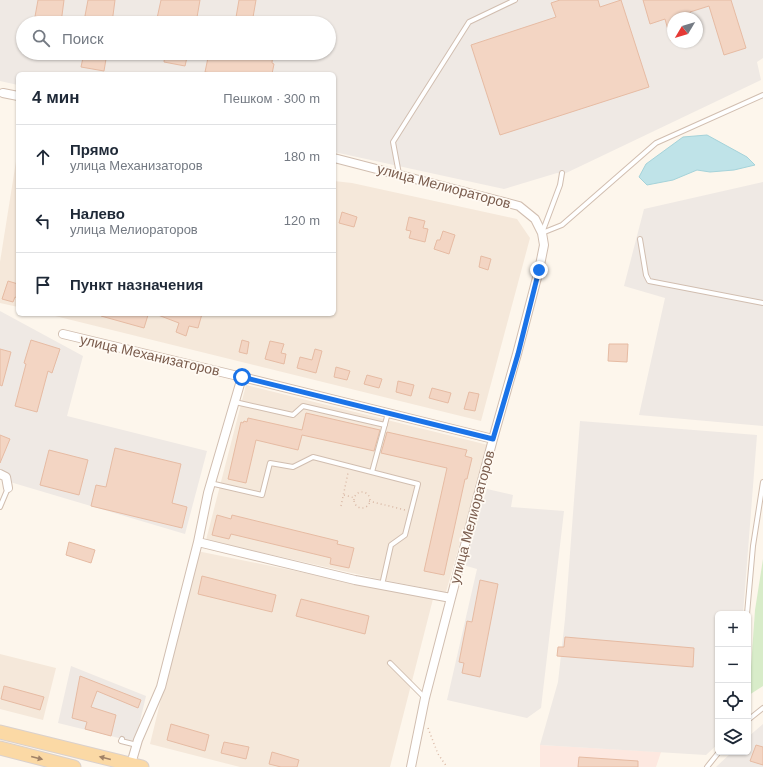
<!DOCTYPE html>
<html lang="ru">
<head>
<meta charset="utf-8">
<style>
  body { margin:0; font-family:Arial,sans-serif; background:#f2f2f3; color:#1f2937 }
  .controls { position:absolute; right:12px; bottom:12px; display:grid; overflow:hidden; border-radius:6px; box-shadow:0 1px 3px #0004 }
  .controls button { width:36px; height:36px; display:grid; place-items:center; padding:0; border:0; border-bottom:1px solid #e0e1e3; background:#fff; color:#1f2937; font:20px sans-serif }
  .compass { position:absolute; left:667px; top:12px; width:36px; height:36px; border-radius:50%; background:#fff; box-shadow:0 1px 3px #0004; rotate:232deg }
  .stop { position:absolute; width:12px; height:12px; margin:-9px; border:3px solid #1a73e8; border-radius:50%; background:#fff }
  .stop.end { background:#1a73e8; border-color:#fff; box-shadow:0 1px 4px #0008 }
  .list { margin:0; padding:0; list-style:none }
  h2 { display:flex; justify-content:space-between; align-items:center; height:52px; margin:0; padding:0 16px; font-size:17px }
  h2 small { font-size:13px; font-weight:400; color:#747a83 }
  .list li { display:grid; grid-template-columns:26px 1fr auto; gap:12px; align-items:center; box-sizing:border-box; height:64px; padding:0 16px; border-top:1px solid #e0e1e3 }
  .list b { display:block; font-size:15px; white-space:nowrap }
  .list p { margin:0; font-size:13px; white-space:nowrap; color:#747a83 }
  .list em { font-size:13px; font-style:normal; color:#747a83 }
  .icon { flex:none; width:22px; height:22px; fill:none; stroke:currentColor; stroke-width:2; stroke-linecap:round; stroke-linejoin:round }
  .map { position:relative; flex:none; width:763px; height:767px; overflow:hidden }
  .search { position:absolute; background:#fff; box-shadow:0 1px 3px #0004; left:16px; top:16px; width:320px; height:44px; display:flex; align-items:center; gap:10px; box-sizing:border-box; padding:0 14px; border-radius:22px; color:#747a83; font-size:15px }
  .panel { position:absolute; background:#fff; box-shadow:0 1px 3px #0004; left:16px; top:72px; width:320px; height:244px; border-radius:6px }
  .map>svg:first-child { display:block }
</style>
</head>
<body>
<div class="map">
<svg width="763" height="767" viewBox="0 0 763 767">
  <rect width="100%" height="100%" fill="#fdf6ec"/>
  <!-- residential -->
  <path fill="#f5e8da" d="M17,155h1v152l-18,-4v-41z
    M334,181l18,2 165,36 13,19 -49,183 -434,-107h287z
    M246,385l242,60 -42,147 -72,-14 -168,-38z
    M197,551l236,48 -43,168h-150l-90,-23z
    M0,654l56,14 -13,52 -43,-11z"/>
  <!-- commercial -->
  <path fill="#fde8e0" d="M540,745l121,7 -5,15h-116z"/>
  <!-- industrial -->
  <path fill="#efe9e4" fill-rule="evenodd" d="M0,0h763v58l-6,4 4,18 -197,94 -7,-1 -53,16 -170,-37v-78h-316v11l-18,-4zM673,18h24v24h-24zM23,23h306v30h-306z
    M763,182v244l-124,-11 26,-117 -41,-12 20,-77z
    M0,311l83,45 -16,60 140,35 -22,83 -185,-55z
    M580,421l177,14 -14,179h-25v130l-12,11 -166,-10 18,-63 7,-63z
    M487,489l26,6 -2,12 53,4 -23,197 -14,10 -80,-18 30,-131 -14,-4z
    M71,666l75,30 -11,46 -77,-19z
    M763,724v43h-47l16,-15h16v-15z"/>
  <!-- green -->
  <path fill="#d8ecc9" d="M763,559v127l-14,9 6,-85z"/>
  <!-- water -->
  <path fill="#bfe3e8" stroke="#a5d3da" d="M707,135l40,22 8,8 -21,5 -24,2 -13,-2 -24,10 -26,5 -8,-8 7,-13 37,-27z"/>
  <!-- building -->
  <path fill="#f3d5c3" stroke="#e6bba3" d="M38,0h26l-3,23h-19l-8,-1z
    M88,0h27l-3,23h-24l1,-1 -5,-1z
    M161,0h39l-4,23h-40z
    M239,0h17l-4,23h-17z
    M560,0h38l2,7 21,-7 28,87 -149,48 -29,-90 85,-28 -5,-14z
    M643,0h88l15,48 -22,7 -15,-49 -19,6 1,6h-18v22l-2,1 -6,-22 -15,5z
    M84,53h23l-3,18 -23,-4z
    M165,53h23l-3,13 -21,-4z
    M209,53h6l22,4v-4h36l-1,10 2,1 -2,10h-55l-12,-2z
    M342,212l15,5 -3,10 -15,-4z
    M409,217l16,4 -2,7 5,1 -3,13 -16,-4 2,-7 -5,-1z
    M443,231l12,4 -6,19 -15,-5 3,-9h3z
    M481,256l10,3 -3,11 -9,-3z
    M8,281l10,3v14l-3,-1 -2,5 -11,-3z
    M102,314h41l5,1 -4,13 -43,-12z
    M158,314h44l-4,14 -9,-2 -3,10 -10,-4 3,-9 -21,-8z
    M31,340l29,9 -8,24 -4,-2 -11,41 -22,-6 11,-42 -2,-1z
    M242,340l7,2 -2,12 -8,-2z
    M270,341l14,3 -3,9 5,1 -2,10 -19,-5z
    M609,344h19l-1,18 -19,-1z
    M0,349l11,3 -9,34 -2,-1z
    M315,349l7,2 -6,22 -19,-5 3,-11 12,3z
    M336,367l14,4 -3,9 -13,-3z
    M367,375l15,4 -3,9 -15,-4z
    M398,381l16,4 -3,11 -15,-4z
    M432,388l19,5 -3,10 -19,-5z
    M469,392l10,2 -4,17 -11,-2z
    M306,413l74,17 -6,21 -72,-16 -4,15 -42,-10 -10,43 -18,-4 13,-57 2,1 1,-2 3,1 1,-4 54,12z
    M387,432l80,18 -2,6 7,2 -5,21h-2l-21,96 -20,-4 23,-103 -66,-15z
    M0,435l10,4 -10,24z
    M115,448l66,16 -9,39 15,4 -5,21 -91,-22 5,-21 10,2z
    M49,450l39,10 -9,35 -39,-10z
    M217,515l14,4 1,-4 106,26 -1,3 17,4 -5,20 -19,-4 1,-6 -100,-24 -2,5 -17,-4z
    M69,542l26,8 -4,13 -25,-8z
    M202,576l74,19 -4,17 -74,-18z
    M480,580l18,4 -18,93 -18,-4 2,-10 -5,-1 8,-41 5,1z
    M301,599l68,17 -4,18 -69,-18z
    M565,637l129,11 -1,19 -136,-11 1,-9h6z
    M80,676l61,24 -3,8 -41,-17 -6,16 25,8 -5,21 -26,-7 2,-7 -15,-4z
    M4,686l40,11 -4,13 -39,-11z
    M171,724l38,11 -4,16 -38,-11z
    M224,742l25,5 -3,12 -25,-6z
    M756,745l7,2v18l-13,-4z
    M272,752l27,8 -2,7h-16l-12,-3z
    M579,757l59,4v6h-60z"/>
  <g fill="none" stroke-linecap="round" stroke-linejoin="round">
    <!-- service casing -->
    <g stroke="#d1beb0" stroke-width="6">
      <path id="service" d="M562,173l-2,12 -18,48 20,-8 94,-82 107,-48
        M399,174l-6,-32 76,-120 46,-22
        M640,239l6,36 3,6 114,22
        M235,402l58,13 10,-9 82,19
        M372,472l16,-59
        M210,483l52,12 8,-32 23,4 20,-10 105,27 -13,51 -14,10 -9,40
        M0,507l8,-19
        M747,614l6,-68 10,-64
        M390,663l35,35
        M748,720l15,-12
        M122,739l-1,2 16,4
        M707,767l12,-15"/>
    </g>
    <!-- minor casing -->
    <g stroke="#d1beb0" stroke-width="10">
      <path id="minor" d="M3,93l15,3
        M334,158l185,48 16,13 7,14 2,12 -5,25 -22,84 -24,85 -42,159 -26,100 -14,69
        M63,334l179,43 251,62
        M0,474l6,3 2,11
        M198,542l157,38 96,18
        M131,764l7,-24 23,-53 37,-145 10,-49 34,-116"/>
    </g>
    <!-- primary casing -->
    <g stroke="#dad1cd" stroke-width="15">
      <path id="primary" d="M0,732l142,35
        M0,748l74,19"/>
    </g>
    <!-- path -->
    <path stroke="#d9b8a5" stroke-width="1.5" stroke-dasharray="1 3" stroke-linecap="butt" d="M354 500a8 8 0 1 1 16 0a8 8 0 1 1-16 0Z
      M344,495l11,3
      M369,501l36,9
      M341,506l7,-33
      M428,728l10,26 9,13"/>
    <!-- service -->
    <use href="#service" stroke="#fff" stroke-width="4"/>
    <!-- minor -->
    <use href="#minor" stroke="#fff" stroke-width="8"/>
    <!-- primary -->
    <use href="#primary" stroke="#fbd9a5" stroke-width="13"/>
  </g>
  <!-- one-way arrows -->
  <defs><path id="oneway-solid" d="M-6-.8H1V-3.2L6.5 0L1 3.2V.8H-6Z"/></defs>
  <g fill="#a18267">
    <use href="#oneway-solid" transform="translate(37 758) rotate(14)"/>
    <use href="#oneway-solid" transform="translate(105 758) rotate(-166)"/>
  </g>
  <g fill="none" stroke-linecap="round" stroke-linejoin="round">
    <!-- route -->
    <path stroke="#1a73e8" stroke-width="5" d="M242,377l251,62 25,-85 21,-84"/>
  </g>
  <g text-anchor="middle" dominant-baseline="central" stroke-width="3.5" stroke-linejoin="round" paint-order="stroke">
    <!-- street labels -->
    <g font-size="14" fill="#7a5c4d" stroke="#fffaf3">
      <text transform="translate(444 186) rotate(15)">улица Мелиораторов</text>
      <text transform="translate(150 355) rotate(13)">улица Механизаторов</text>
      <text transform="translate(472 517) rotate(-75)">улица Мелиораторов</text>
    </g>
  </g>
</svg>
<div class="controls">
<button>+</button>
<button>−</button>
<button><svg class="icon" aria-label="locate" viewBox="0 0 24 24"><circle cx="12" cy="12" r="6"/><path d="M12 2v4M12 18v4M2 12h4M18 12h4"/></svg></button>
<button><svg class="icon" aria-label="layers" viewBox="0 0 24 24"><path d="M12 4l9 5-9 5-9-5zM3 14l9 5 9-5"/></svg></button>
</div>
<svg class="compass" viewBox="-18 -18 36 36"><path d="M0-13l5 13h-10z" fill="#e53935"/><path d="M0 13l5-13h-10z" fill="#747a83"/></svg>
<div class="stop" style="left:242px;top:377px"></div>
<div class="stop end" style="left:539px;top:270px"></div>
<div class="search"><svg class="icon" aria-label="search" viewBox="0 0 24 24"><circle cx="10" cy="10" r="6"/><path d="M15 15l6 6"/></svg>Поиск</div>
<section class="panel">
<h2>4 мин<small>Пешком · 300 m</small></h2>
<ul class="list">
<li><svg class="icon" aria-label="ahead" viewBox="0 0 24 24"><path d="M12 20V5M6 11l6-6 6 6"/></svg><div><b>Прямо</b><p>улица Механизаторов</p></div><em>180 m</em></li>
<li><svg class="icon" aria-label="left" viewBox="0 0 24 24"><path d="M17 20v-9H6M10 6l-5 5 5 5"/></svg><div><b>Налево</b><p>улица Мелиораторов</p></div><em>120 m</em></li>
<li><svg class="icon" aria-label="arrive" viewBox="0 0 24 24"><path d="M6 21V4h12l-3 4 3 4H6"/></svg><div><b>Пункт назначения</b></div></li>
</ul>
</section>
</div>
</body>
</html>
